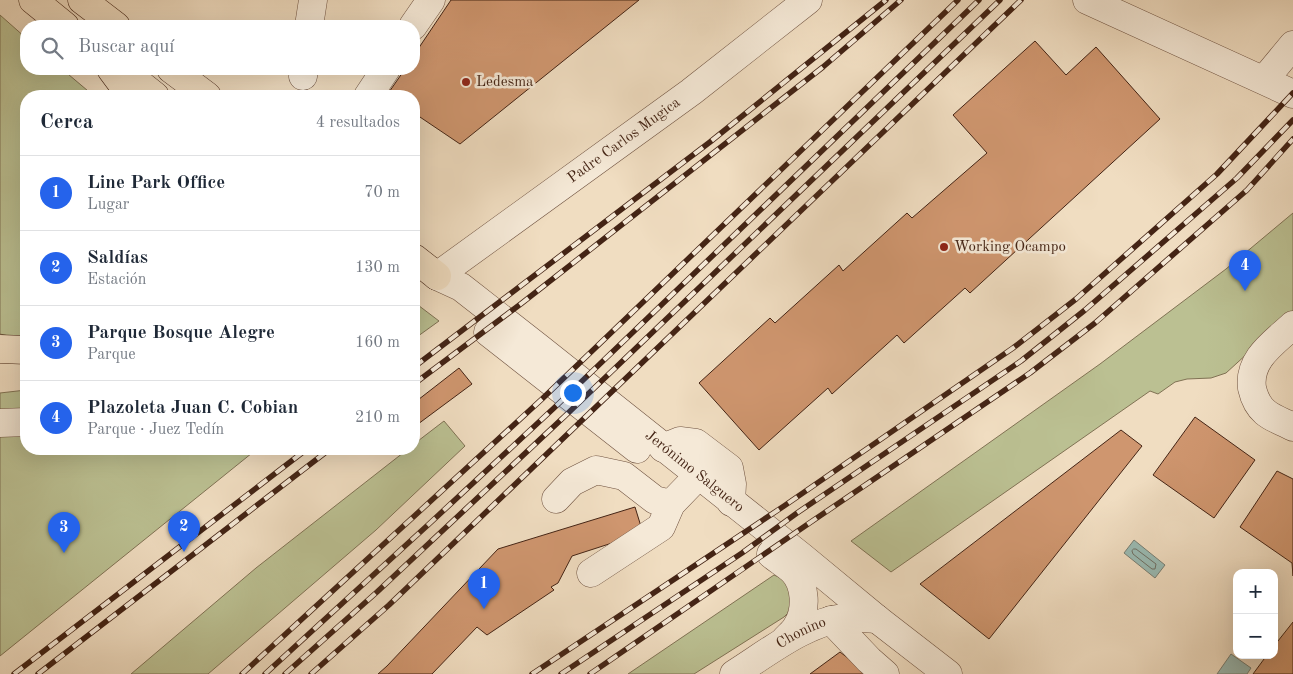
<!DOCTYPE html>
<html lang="es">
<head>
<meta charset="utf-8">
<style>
  body { margin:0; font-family:"Old Standard TT",serif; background:#f2f2f3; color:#1f2937 }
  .controls { position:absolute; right:15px; bottom:15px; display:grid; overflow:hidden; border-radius:10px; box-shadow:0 5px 20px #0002 }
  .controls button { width:45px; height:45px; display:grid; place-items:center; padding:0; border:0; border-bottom:1px solid #e0e1e3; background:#fff; color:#1f2937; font:25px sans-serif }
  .you { position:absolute; left:572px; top:392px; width:18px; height:18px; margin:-12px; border:4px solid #fff; border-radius:50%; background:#1a73e8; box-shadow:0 0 0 8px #1a73e833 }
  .badge { display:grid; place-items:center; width:32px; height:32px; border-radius:50%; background:#2563eb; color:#fff; font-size:16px; font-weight:700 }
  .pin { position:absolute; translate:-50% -41px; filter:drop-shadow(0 1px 2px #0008) }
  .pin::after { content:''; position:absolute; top:26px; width:18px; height:15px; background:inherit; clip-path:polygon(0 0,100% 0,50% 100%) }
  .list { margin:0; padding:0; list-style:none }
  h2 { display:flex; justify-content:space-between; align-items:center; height:65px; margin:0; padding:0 20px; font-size:21px }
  h2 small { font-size:16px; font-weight:400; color:#747a83 }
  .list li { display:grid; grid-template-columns:32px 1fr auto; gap:15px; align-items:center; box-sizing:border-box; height:75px; padding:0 20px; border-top:1px solid #e0e1e3 }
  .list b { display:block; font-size:19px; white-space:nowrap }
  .list p { margin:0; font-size:16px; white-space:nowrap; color:#747a83 }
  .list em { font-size:16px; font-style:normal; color:#747a83 }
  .icon { flex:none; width:28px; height:28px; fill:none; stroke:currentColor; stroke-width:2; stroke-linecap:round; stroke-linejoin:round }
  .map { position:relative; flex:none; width:1293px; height:674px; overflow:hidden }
  .search { position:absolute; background:#fff; box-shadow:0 5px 20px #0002; left:20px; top:20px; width:400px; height:55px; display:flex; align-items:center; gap:12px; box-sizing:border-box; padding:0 18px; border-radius:20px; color:#747a83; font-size:19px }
  .panel { position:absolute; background:#fff; box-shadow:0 5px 20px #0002; left:20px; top:90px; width:400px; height:365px; border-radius:20px }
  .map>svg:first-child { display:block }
</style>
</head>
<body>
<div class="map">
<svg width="1293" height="674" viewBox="0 0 1293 674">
  <rect width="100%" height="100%" fill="#f0ddc1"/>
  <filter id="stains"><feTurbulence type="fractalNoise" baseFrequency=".004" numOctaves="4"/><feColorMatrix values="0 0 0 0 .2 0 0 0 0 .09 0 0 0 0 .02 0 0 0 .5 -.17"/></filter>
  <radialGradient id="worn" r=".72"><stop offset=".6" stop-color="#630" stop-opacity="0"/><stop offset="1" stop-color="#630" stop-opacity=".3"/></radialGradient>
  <!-- green -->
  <path fill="#bbc092" stroke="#807254" d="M0,15l26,23v31h36l32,27h-68v244l-26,-6z
    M1293,213v99l-67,61 -15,5 -24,1 -12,3 -17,12 -8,-3 -259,181 -40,-31 249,-177 126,-95z
    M414,302l25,19 -25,18z
    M26,390v59h231l-257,207v-263z
    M444,421l21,25 -89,84 -168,144h-77l125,-106 152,-119h6v-5z
    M774,575c19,8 18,14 19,33l-9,9 -90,57h-66z"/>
  <!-- water -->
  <path fill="#9abbb4" stroke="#787f74" d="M1134,540l31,25 -10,13 -31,-25z
    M1231,654l20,14 -4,6h-30z"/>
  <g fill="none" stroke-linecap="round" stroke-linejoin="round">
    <!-- shore -->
    <path stroke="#6f7064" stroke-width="1" d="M1134,549h2l20,15 -1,5h-3l-19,-15 -1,-3z"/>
  </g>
  <!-- building -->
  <path fill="#cf966f" stroke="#442415" d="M451,0h188l-179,144 -46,-31v-17l-27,-1 18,-26h9v-14z
    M1035,41l31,34 30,-28 64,72 -190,174 -5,-5 -61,55 -7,-8 -65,59 -4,-6 -69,62 -60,-67 71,-65 5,5 64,-58 4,6 64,-58 5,5 75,-65 -34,-38z
    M459,368l13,16 -58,43v-24z
    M1195,417l60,43 -41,58 -61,-43z
    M1121,430l21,16 -153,193 -69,-55z
    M1277,471l16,8v97l-1,-13 -52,-36z
    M635,507l8,26 -71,23 -14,27 -7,4 3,3 -67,45 -10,-8 -45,47h-54l9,-8 111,-117z
    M1293,622v52h-40l14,-19h7v-9z
    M840,652l29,22h-59z"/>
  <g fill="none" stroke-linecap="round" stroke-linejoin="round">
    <!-- minor casing -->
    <g stroke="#6f5240" stroke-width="29">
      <g id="minor">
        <path d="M1087,0l206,94"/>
        <path d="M309,26l4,-26"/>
        <path d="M413,26l18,-26"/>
        <path d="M303,76l1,-7"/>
        <path d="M1264,80l29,-35"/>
        <path d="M368,96l18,-27"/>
        <path id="s1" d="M437,276l24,11 78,61 263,209 75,62 71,55"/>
        <path id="s2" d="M437,276l254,-184 117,-92"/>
        <path d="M1293,325c-19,18 -45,34 -41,63 2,9 6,18 13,24 8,7 19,10 28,15"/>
        <path d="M488,332l149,117"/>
        <path d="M0,423l26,-1"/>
        <path d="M663,448l17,-7 16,2 33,25 3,16 -1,18"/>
        <path d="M556,499l16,-17 24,-12 28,6 31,24 16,4"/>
        <path d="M771,554c7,6 16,11 22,17 13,14 14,39 4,55 -3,6 -9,10 -13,15"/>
        <path d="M591,573l70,-46 10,-23 27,-28"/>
        <path d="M831,620l38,40 16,14"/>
        <path id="s3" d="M734,674c32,-20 73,-53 111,-56 11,-1 21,0 32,1"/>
      </g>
    </g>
    <!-- major casing -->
    <g stroke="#442415" stroke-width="29">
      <path id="major" d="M33,0l32,26
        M82,0l34,26
        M121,69l34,27
        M171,69l36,27
        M414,258l23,18"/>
    </g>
    <!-- highway casing -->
    <g stroke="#442415" stroke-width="29">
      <path id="highway" d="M111,69l20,27
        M0,349l26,1"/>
    </g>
    <!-- minor -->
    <use href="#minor" stroke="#f5e9d7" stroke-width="28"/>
    <!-- major -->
    <use href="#major" stroke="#f0ddc1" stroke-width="28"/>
    <!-- highway -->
    <use href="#highway" stroke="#f0ddc1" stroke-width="28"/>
    <!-- rail casing -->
    <g stroke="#442415" stroke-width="5.5">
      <path id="rail" d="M414,367l296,-225 176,-142
        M414,384l108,-81 301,-236 78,-67
        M14,674l293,-225
        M38,674l292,-225
        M242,674l300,-275 416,-399
        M265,674l164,-150 125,-116 425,-408
        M285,674l92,-82 188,-176 435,-416
        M311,674l78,-69 632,-605
        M532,674l252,-168 229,-158 63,-49 141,-125 76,-81
        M561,674l181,-121 55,-40 224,-152 64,-51 152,-132 56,-58
        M590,674l218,-150 222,-151 65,-50 152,-133 46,-51"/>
    </g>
    <!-- rail -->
    <use href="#rail" stroke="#f5e9d7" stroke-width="4" stroke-dasharray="11" stroke-linecap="butt"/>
  </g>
  <!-- markers -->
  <g fill="#8f2418" stroke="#f5e9d7" stroke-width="2">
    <circle cx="466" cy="82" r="5"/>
    <circle cx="944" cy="247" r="5"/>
  </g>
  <g text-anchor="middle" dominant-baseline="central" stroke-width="5" stroke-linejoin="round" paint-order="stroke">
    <!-- poi labels -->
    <g font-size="15" fill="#442415" stroke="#f5e9d7" text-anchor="start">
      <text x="476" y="82">Ledesma</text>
      <text x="954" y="247">Working Ocampo</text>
    </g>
    <!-- street labels -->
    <g font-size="15" fill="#442415" stroke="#f5e9d7">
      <text stroke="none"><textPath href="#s2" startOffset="231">Padre Carlos Mugica</textPath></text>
      <text stroke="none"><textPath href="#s1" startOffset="324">Jerónimo Salguero</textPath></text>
      <text stroke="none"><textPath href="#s3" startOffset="79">Chonino</textPath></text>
    </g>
  </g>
  <rect width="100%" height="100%" filter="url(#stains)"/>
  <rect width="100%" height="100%" fill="url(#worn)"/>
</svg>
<div class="controls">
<button>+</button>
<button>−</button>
</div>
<div class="you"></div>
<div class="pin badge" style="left:484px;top:609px">1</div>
<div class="pin badge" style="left:184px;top:552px">2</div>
<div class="pin badge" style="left:64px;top:553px">3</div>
<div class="pin badge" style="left:1245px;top:291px">4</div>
<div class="search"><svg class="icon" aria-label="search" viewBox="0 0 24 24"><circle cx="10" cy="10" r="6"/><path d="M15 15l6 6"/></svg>Buscar aquí</div>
<section class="panel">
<h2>Cerca<small>4 resultados</small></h2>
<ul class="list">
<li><span class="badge">1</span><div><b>Line Park Office</b><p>Lugar</p></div><em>70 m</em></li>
<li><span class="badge">2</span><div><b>Saldías</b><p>Estación</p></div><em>130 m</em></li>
<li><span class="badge">3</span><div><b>Parque Bosque Alegre</b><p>Parque</p></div><em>160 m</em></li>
<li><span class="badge">4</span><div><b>Plazoleta Juan C. Cobian</b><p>Parque · Juez Tedín</p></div><em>210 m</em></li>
</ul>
</section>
</div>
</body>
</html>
